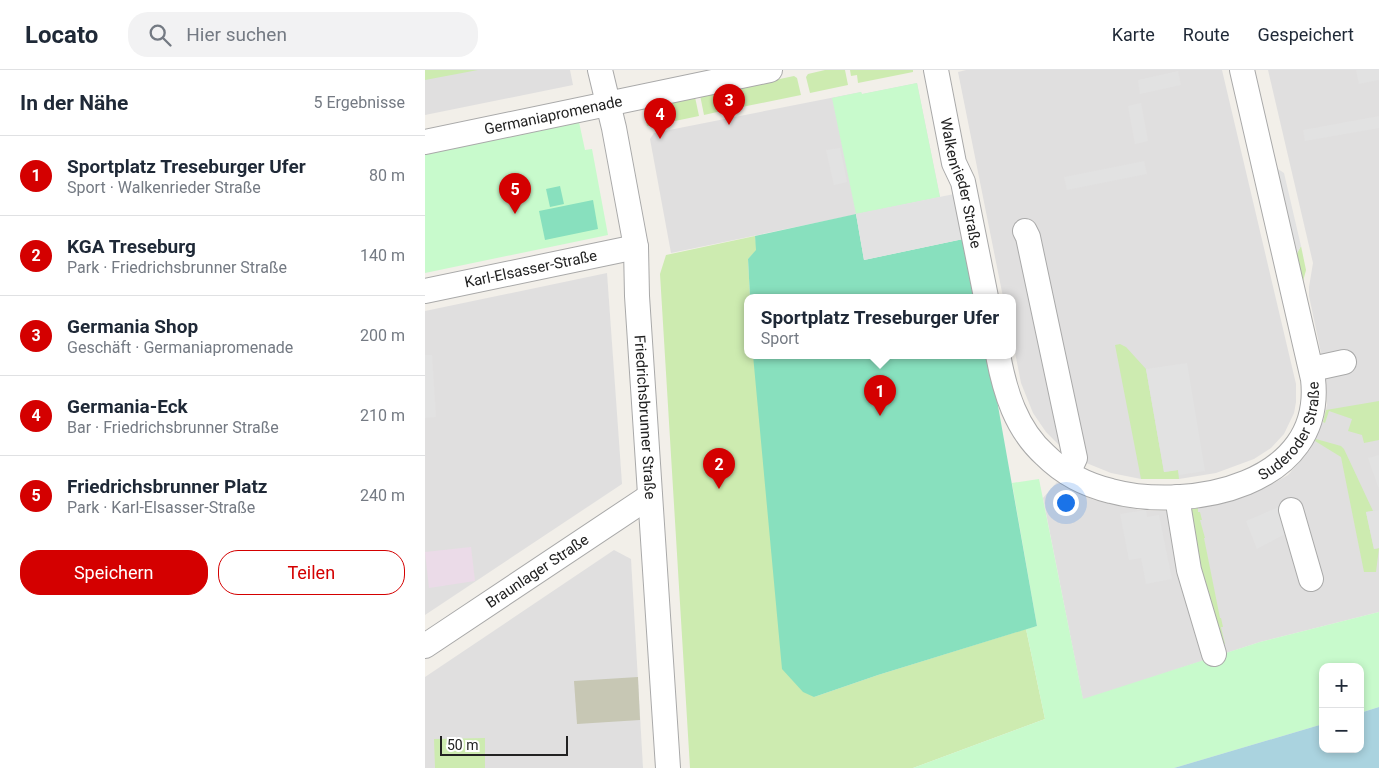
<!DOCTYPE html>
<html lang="de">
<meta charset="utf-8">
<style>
:root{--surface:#fff;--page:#f2f2f3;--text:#1f2937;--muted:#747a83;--line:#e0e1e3;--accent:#d40000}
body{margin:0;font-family:Roboto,sans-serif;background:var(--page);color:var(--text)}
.controls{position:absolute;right:15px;bottom:15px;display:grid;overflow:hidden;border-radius:10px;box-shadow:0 2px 8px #0003}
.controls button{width:45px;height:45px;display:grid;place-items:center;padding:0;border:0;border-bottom:1px solid var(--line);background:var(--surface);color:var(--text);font:25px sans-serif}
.scale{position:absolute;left:15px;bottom:12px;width:128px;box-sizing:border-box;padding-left:5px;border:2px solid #222;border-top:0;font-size:14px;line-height:18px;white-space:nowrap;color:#222;-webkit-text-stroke:4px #fff;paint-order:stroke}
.you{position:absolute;left:640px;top:432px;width:18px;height:18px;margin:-12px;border:4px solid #fff;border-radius:50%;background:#1a73e8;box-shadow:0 0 0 8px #1a73e833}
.badge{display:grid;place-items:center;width:32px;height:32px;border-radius:50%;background:var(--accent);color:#fff;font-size:16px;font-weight:700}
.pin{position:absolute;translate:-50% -41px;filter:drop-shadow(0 1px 2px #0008)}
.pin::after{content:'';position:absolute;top:26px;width:18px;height:15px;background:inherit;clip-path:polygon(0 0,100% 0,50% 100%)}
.popup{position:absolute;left:319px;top:224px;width:272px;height:65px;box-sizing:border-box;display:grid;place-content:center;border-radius:10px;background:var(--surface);filter:drop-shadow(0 1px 4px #0005);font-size:16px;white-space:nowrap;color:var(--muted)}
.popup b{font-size:19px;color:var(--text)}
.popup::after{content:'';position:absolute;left:50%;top:100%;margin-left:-10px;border:10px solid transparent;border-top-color:var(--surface)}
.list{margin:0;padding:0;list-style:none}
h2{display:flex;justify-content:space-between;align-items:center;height:65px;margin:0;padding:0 20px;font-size:21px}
h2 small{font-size:16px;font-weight:400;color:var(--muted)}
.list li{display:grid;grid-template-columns:32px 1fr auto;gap:15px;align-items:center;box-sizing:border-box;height:80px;padding:0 20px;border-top:1px solid var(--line)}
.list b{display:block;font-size:19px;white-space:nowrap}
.list p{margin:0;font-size:16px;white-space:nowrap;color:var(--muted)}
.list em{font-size:16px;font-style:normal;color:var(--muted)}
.actions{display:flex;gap:10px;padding:15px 20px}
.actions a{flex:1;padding:11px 0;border:1px solid var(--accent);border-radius:20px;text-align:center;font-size:18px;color:var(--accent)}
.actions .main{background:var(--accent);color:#fff}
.icon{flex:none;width:28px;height:28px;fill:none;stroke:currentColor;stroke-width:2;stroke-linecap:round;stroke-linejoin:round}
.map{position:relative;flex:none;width:954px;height:698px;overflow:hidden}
header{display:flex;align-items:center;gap:30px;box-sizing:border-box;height:70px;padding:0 25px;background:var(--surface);border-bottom:1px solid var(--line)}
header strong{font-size:24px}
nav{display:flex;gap:28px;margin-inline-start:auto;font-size:18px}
.search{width:350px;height:45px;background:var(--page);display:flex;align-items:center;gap:12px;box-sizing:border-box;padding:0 18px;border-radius:20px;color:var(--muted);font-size:19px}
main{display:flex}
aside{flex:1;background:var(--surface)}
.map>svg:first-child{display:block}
.residential{fill:#e0dfdf}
.industrial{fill:#ebdbe8}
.construction{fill:#c7c7b4}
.grass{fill:#cdebb0}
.park{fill:#c8facc}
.pitch{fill:#88e0be}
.parking{fill:#e2e2e2}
.water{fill:#aad3df}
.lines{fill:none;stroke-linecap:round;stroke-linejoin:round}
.minor-casing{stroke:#a9a9a9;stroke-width:26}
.minor{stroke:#fff;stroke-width:24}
.labels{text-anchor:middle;stroke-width:4.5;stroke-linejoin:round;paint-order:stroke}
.street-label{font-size:15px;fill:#222;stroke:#fff}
</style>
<header>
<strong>Locato</strong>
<div class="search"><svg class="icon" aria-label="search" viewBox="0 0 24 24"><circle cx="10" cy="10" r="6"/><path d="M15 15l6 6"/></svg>Hier suchen</div>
<nav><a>Karte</a><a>Route</a><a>Gespeichert</a></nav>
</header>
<main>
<aside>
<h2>In der Nähe<small>5 Ergebnisse</small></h2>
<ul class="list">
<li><span class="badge">1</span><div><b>Sportplatz Treseburger Ufer</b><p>Sport · Walkenrieder Straße</p></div><em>80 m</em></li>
<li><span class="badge">2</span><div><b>KGA Treseburg</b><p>Park · Friedrichsbrunner Straße</p></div><em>140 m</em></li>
<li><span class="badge">3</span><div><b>Germania Shop</b><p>Geschäft · Germaniapromenade</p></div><em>200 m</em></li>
<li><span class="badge">4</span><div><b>Germania-Eck</b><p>Bar · Friedrichsbrunner Straße</p></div><em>210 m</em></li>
<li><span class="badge">5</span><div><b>Friedrichsbrunner Platz</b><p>Park · Karl-Elsasser-Straße</p></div><em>240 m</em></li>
</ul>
<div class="actions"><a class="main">Speichern</a><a>Teilen</a></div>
</aside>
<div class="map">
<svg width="954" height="698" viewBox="0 0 954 698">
<rect width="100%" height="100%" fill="#f2efe9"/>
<g class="residential">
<polygon points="0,0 145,0 148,15 0,45"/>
<polygon points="541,0 797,0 871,314 871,332 869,343 859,364 846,378 829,389 791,403 754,409 716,409 686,403 654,390 637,378 621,362 608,343 596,313 588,272 588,227 578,227 533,2"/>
<polygon points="843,0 954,0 954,542 835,572 658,630 618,428 632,412 650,422 669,430 715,440 747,441 799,433 842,417 863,405 884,381 898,352 902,335 901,307 884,226 884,217 888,193"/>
<polygon points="492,13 515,127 246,183 225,69 229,63 436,22 437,24"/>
<polygon points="182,203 197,414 0,545 0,241"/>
<polygon points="189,480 206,489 218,698 0,698 0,607"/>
</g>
<polygon class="industrial" points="46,477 50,511 4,518 0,482"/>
<polygon class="construction" points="213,607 215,650 152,654 149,611"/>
<g class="grass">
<polygon points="0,0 53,0 0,10"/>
<polygon points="400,0 420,0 423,15 385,23 381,7 383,4"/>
<polygon points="425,0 488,0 488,2 433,13 432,5 426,6"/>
<polygon points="369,6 372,8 376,25 307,39 303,20"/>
<polygon points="297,21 301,40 279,45 275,25"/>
<polygon points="270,27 274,46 250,51 246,32"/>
<polygon points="240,33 244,52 222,56 219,37"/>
<polygon points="330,166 332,180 323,189 325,227 322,227 322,285 328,285 389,627 453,605 601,559 620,649 488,698 265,698 235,204 241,185"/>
<polygon points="876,176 881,200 876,219 867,192"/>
<polygon points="695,274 701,277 721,299 739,402 753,400 754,409 716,409 690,275"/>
<polygon points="954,331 954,370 939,373 937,365 923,361 927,349 904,341 900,353 898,352 901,340"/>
<polygon points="891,369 916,376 919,379 948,441 941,442 949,479 954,478 951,502 939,502 916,387 890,371"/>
<polygon points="773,438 773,442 775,442 777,450 775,450 780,468 779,468 795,548 796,548 798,557 796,557 800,574 791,576 759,440"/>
<polygon points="60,668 60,698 10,698 9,669"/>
</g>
<g class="park">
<polygon points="492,13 515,127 431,144 407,28 436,22 437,24"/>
<polygon points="154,52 160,80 167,79 183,165 0,203 0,83"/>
<polygon points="614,409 658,629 835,572 954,542 954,637 935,643 935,597 898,597 898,654 749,698 488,698 620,649 601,559 612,556 587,413"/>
</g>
<g class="pitch">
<polygon points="135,116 139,134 125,137 121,119"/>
<polygon points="168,130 173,159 120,170 114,141"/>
<polygon points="431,144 439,190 543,168 554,227 325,227 323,189 331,180 330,166"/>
<polygon points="328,285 564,285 612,556 453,605 389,627 378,622 357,599"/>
</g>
<g class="parking">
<polygon points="931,0 954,0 954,10 934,14"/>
<polygon points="753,1 756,15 715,24 713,10"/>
<polygon points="716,33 723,71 710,74 703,36"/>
<polygon points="954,46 954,58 880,71 878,60"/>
<polygon points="415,78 422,112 409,115 401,80"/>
<polygon points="719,91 722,104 642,120 639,107"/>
<polygon points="844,93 859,103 876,176 867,192"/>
<polygon points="534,123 543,168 439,190 431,144"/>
<polygon points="0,285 7,285 11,347 0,348"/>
<polygon points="762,293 780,401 754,405 753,400 739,402 721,299"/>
<polygon points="954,385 954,419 943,388"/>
<polygon points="856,436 866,461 832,479 821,451"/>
<polygon points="721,440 722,447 734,445 747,509 721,514 716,488 704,490 695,444"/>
<polygon points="954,440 954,478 949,479 941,442"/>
</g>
<polygon class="water" points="954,637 954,698 749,698 898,654 898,679 935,679 935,643"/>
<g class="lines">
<g class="minor-casing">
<g id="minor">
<path id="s1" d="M175 0 189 58 211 177 212 226 243 698"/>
<path id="s2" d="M511 0 529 93 538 112 561 227"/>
<path id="s3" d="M0 72 345 0"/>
<polyline points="600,161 603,167 650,388 643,403"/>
<path id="s4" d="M0 221 211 177"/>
<path id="s5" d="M573 285C580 322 591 359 620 385 638 403 661 415 686 421 765 442 900 415 888 309L817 0"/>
<polyline points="887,299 919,292"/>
<polyline points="752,427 764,500 789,584"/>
<polyline points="866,440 886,509"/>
<path id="s6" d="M0 576 225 426"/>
</g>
</g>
<use href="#minor" class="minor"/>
</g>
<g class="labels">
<g class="street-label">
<text dy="5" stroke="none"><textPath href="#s3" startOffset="131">Germaniapromenade</textPath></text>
<text dy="5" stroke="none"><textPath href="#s2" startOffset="116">Walkenrieder Straße</textPath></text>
<text dy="5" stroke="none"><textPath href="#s4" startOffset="108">Karl-Elsasser-Straße</textPath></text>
<text dy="5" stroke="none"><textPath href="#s1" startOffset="351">Friedrichsbrunner Straße</textPath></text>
<text dy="5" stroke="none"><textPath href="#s5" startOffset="399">Suderoder Straße</textPath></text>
<text dy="5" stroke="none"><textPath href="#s6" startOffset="135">Braunlager Straße</textPath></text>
</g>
</g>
</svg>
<div class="controls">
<button>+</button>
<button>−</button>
</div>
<div class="scale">50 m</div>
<div class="you"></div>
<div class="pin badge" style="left:455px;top:346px">1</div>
<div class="popup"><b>Sportplatz Treseburger Ufer</b>Sport</div>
<div class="pin badge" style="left:294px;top:419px">2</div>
<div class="pin badge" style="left:304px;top:55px">3</div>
<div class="pin badge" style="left:235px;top:69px">4</div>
<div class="pin badge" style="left:90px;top:144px">5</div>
</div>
</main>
